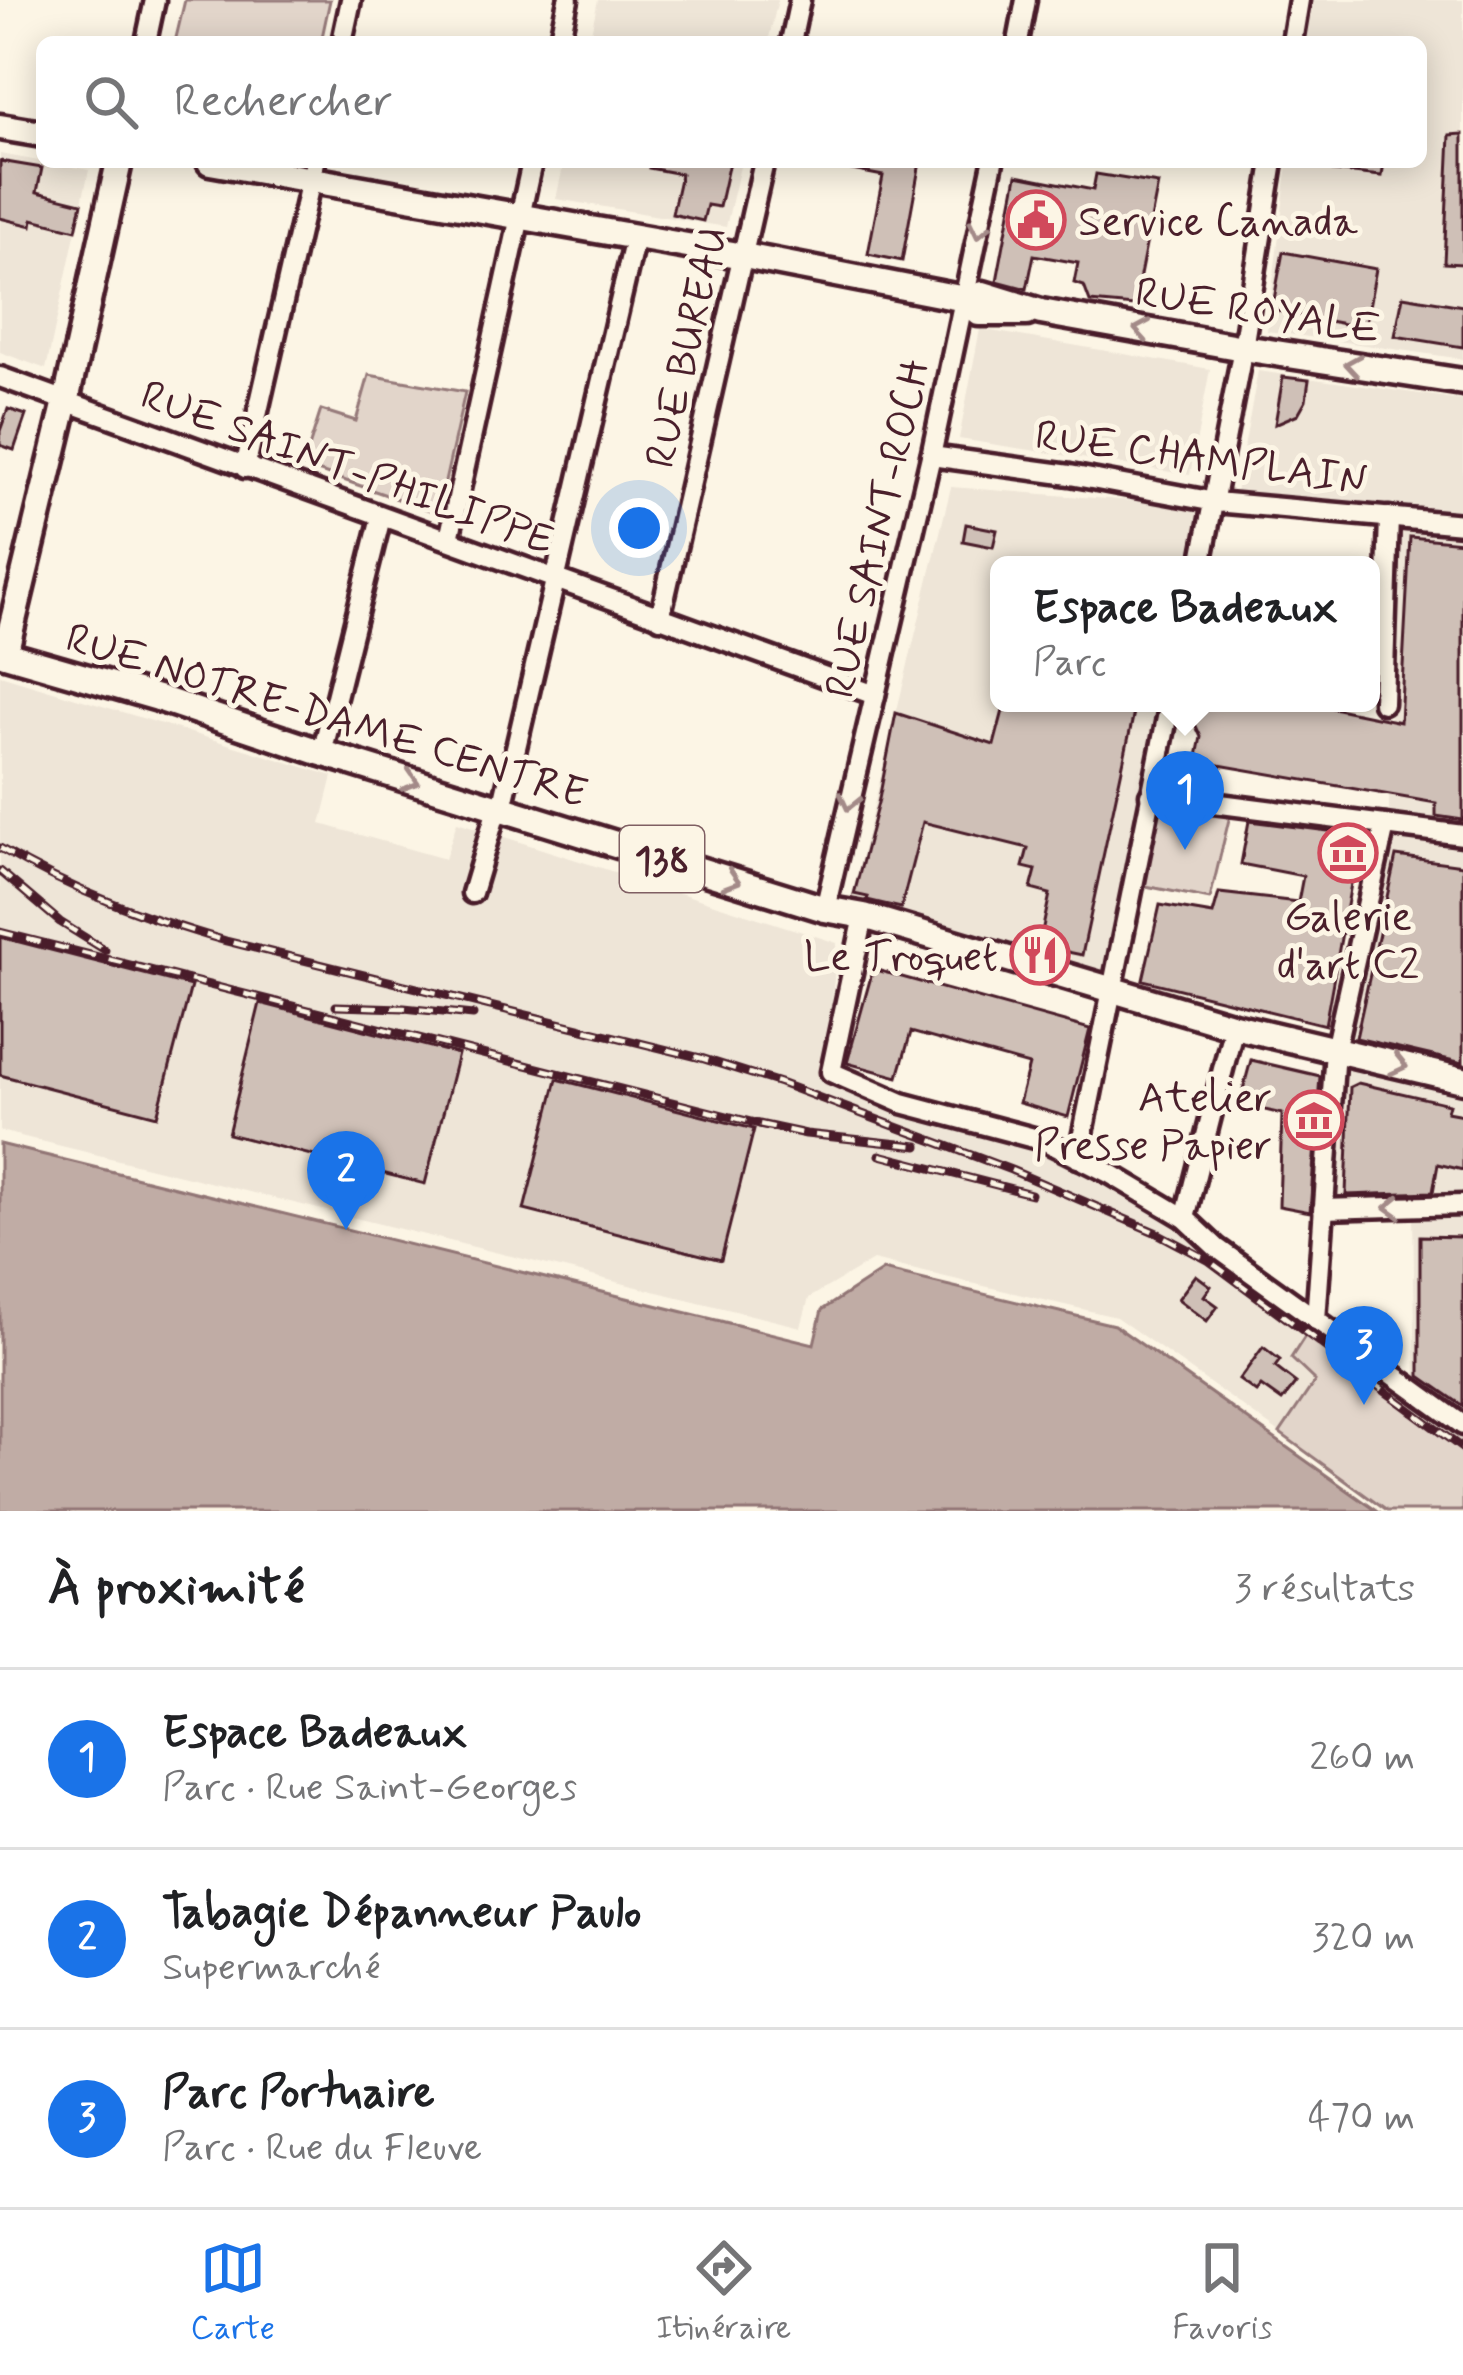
<!DOCTYPE html>
<html lang="fr">
<meta charset="utf-8">
<style>
:root{--surface:#fff;--page:#f2f2f2;--text:#202124;--muted:#757577;--line:#e0e0e0;--accent:#1a73e8}
body{margin:0;font-family:Mynerve,sans-serif;background:var(--page);color:var(--text)}
.you{position:absolute;left:639px;top:528px;width:42px;height:42px;margin:-30px;border:9px solid #fff;border-radius:50%;background:#1a73e8;box-shadow:0 0 0 18px #1a73e833}
.badge{display:grid;place-items:center;width:78px;height:78px;border-radius:50%;background:var(--accent);color:#fff;font-size:39px;font-weight:700}
.pin{position:absolute;translate:-50% -99px;filter:drop-shadow(0 3px 6px #0008)}
.pin::after{content:'';position:absolute;top:63px;width:42px;height:36px;background:inherit;clip-path:polygon(0 0,100% 0,50% 100%)}
.popup{position:absolute;left:990px;top:556px;width:390px;height:156px;box-sizing:border-box;display:grid;place-content:center;border-radius:18px;background:var(--surface);filter:drop-shadow(0 3px 9px #0005);font-size:39px;white-space:nowrap;color:var(--muted)}
.popup b{font-size:45px;color:var(--text)}
.popup::after{content:'';position:absolute;left:50%;top:100%;margin-left:-24px;border:24px solid transparent;border-top-color:var(--surface)}
.list{margin:0;padding:0;list-style:none}
h2{display:flex;justify-content:space-between;align-items:center;height:156px;margin:0;padding:0 48px;font-size:51px}
h2 small{font-size:39px;font-weight:400;color:var(--muted)}
.list li{display:grid;grid-template-columns:78px 1fr auto;gap:36px;align-items:center;box-sizing:border-box;height:180px;padding:0 48px;border-top:3px solid var(--line)}
.list b{display:block;font-size:45px;white-space:nowrap}
.list p{margin:0;font-size:39px;white-space:nowrap;color:var(--muted)}
.list em{font-size:39px;font-style:normal;color:var(--muted)}
.icon{flex:none;width:66px;height:66px;fill:none;stroke:currentColor;stroke-width:2;stroke-linecap:round;stroke-linejoin:round}
.map{position:relative;flex:none;width:1463px;height:1511px;overflow:hidden}
.search{position:absolute;background:var(--surface);box-shadow:0 6px 30px #0003;left:36px;right:36px;top:36px;height:132px;display:flex;align-items:center;gap:30px;box-sizing:border-box;padding:0 42px;border-radius:18px;color:var(--muted);font-size:45px}
.sheet{height:696px;background:var(--surface)}
nav{display:flex;justify-content:space-around;align-items:center;box-sizing:border-box;height:168px;border-top:3px solid var(--line);background:var(--surface);font-size:33px;color:var(--muted)}
nav a{display:grid;justify-items:center;gap:6px}
nav .on{color:var(--accent)}
.map>svg:first-child{display:block}
.built{fill:#eee5d7}
.green{fill:#e2d5ca;stroke:#967a7a;stroke-width:3}
.water{fill:#c0aca5;stroke:#917474;stroke-width:3}
.building{fill:#cfc0b7;stroke:#4a1f2b;stroke-width:3}
.lines{fill:none;stroke-linecap:round;stroke-linejoin:round}
.minor-casing{stroke:#4a1f2b;stroke-width:27}
.major-casing{stroke:#4a1f2b;stroke-width:33}
.minor{stroke:#fcf5e5;stroke-width:18}
.major{stroke:#fcf5e5;stroke-width:24}
.rail-casing{stroke:#4a1f2b;stroke-width:9}
.rail{stroke:#fcf5e5;stroke-width:4.5;stroke-dasharray:14;stroke-linecap:butt}
.oneway{stroke:#a38a88}
.labels{text-anchor:middle;stroke-width:10;stroke-linejoin:round;paint-order:stroke}
.shield{fill:#fcf5e5;stroke:#7f5f63;stroke-width:3}
.shield-label{font-size:39px;font-weight:bold;fill:#4a1f2b}
.poi-label{font-size:42px;fill:#4a1f2b;stroke:#fcf5e5;text-anchor:end}
.street-label{font-size:42px;fill:#4a1f2b;stroke:#fcf5e5}
</style>
<div class="map">
<svg width="1463" height="1511" viewBox="0 0 1463 1511">
<rect width="100%" height="100%" fill="#fcf5e5"/>
<filter id="ink" filterUnits="userSpaceOnUse"><feTurbulence type="fractalNoise" baseFrequency=".00833" numOctaves="2"/><feDisplacementMap in="SourceGraphic" scale="24" xChannelSelector="R" yChannelSelector="G"/><feConvolveMatrix kernelMatrix="1 2 1 2 8 2 1 2 1" color-interpolation-filters="sRGB"/></filter>
<g filter="url(#ink)">
<g class="built">
<polygon points="598,0 778,0 768,42 589,42"/>
<polygon points="1308,0 1463,0 1463,359 1267,331 1288,162 1421,162 1421,42 1302,42"/>
<polygon points="0,154 89,170 46,369 0,352"/>
<polygon points="564,162 741,162 726,227 556,199"/>
<polygon points="980,329 1210,369 1190,475 959,439"/>
<polygon points="1258,371 1463,400 1463,515 1236,492"/>
<polygon points="951,487 1200,506 1189,565 999,565 999,703 1163,703 1107,998 852,896"/>
<polygon points="1391,521 1463,527 1463,1422 1416,1390 1413,1213 1321,1218 1335,1051 1389,819"/>
<polygon points="0,675 333,776 321,824 445,859 457,822 837,943 825,1083 1039,1146 1179,1224 1313,1324 1316,1380 1280,1433 1116,1317 873,1260 809,1298 801,1327 0,1131"/>
</g>
<g class="green">
<polygon points="185,0 330,0 321,42 175,42"/>
<polygon points="369,375 465,392 438,513 303,466 321,410 356,421"/>
<polygon points="1160,807 1230,815 1210,899 1141,885"/>
<polygon points="1313,1324 1463,1430 1463,1511 1387,1511 1280,1433 1315,1381 1291,1358"/>
</g>
<polygon class="water" points="0,1144 814,1344 822,1310 883,1270 1114,1325 1377,1511 0,1511"/>
<g class="building">
<polygon points="1463,134 1463,264 1444,263 1450,135"/>
<polygon points="0,161 42,168 37,192 82,203 76,230 33,219 32,226 0,218"/>
<polygon points="650,162 729,162 719,207 707,205 703,221 672,214 681,174 649,168"/>
<polygon points="842,162 920,162 902,261 868,254 883,176 842,168"/>
<polygon points="1333,162 1384,162 1382,176 1333,171"/>
<polygon points="1096,174 1158,184 1134,306 1090,302 1084,286 1074,283 1078,263 1034,255 1027,289 997,281 1017,175 1093,190"/>
<polygon points="1283,252 1376,269 1365,328 1272,310"/>
<polygon points="1403,296 1463,306 1463,347 1395,336"/>
<polygon points="1283,377 1309,380 1306,400 1298,414 1275,424"/>
<polygon points="8,409 26,415 14,450 0,445 0,431"/>
<polygon points="966,524 997,530 993,547 963,541"/>
<polygon points="1410,537 1463,542 1463,820 1436,816 1436,803 1196,761 1201,737 1194,722 1201,708 1214,703 1309,703 1400,722"/>
<polygon points="1005,703 1136,703 1082,955 1039,946 1050,894 1031,889 1036,870 1023,867 1028,848 923,822 901,908 867,900 868,897 854,894 879,799 896,713 994,745"/>
<polygon points="1249,821 1360,835 1325,1025 1143,980 1160,905 1213,914 1219,893 1298,902 1303,876 1241,864"/>
<polygon points="1396,856 1463,865 1463,1063 1356,1038"/>
<polygon points="0,937 191,986 157,1116 0,1075"/>
<polygon points="873,969 1090,1029 1068,1117 1019,1103 1029,1065 911,1032 898,1077 847,1063"/>
<polygon points="260,1003 458,1054 425,1184 228,1134"/>
<polygon points="1251,1060 1320,1076 1310,1212 1279,1206 1282,1114 1239,1104"/>
<polygon points="557,1079 754,1129 721,1260 524,1210"/>
<polygon points="1358,1083 1449,1104 1447,1112 1463,1115 1463,1170 1438,1164 1433,1192 1346,1195 1350,1087"/>
<polygon points="1420,1236 1463,1237 1463,1406 1420,1376"/>
<polygon points="1196,1275 1211,1286 1204,1296 1218,1306 1207,1321 1178,1299"/>
<polygon points="1263,1347 1280,1360 1275,1367 1296,1383 1282,1401 1261,1386 1256,1392 1239,1380"/>
</g>
<g class="lines">
<g class="minor-casing">
<g id="minor">
<polyline points="146,42 155,0"/>
<polyline points="342,42 351,0"/>
<polyline points="559,42 568,0"/>
<polyline points="791,42 800,0"/>
<polyline points="1018,42 1026,0"/>
<polyline points="1292,42 1299,0"/>
<polyline points="0,377 875,695"/>
<polyline points="931,456 1070,475 1215,502 1463,524"/>
<polyline points="245,468 315,162"/>
<polyline points="449,539 532,162"/>
<polyline points="1201,565 1243,348 1273,162"/>
<polyline points="660,618 764,162"/>
<polyline points="1383,703 1389,517"/>
<polyline points="322,753 381,517"/>
<polyline points="1150,795 1463,835"/>
<polyline points="472,893 494,819 504,799 635,238"/>
<polyline points="825,909 931,456 993,162"/>
<polyline points="864,916 831,1072 902,1103 1045,1141 1111,1174 1185,1218 1217,1248 1463,1425"/>
<polyline points="1078,1158 1170,703"/>
<polyline points="1323,1209 1463,1205"/>
<polyline points="1185,1218 1234,1026"/>
<polyline points="1316,1320 1335,1050 1385,825"/>
</g>
</g>
<g class="major-casing">
<g id="major">
<polyline points="0,127 42,134"/>
<polyline points="119,162 66,401 5,654 158,698 322,753 825,909 864,916 1234,1026 1463,1080"/>
<polyline points="210,162 744,256 965,299 983,294 1041,312 1243,348 1463,382"/>
<polyline points="965,299 979,313 1027,313"/>
</g>
</g>
<use href="#minor" class="minor"/>
<use href="#major" class="major"/>
<g class="rail-casing">
<g id="rail">
<path d="M0 848C71 891 147 918 226 941L701 1058 780 1083 1011 1170 1157 1233 1208 1260 1463 1449"/>
<polyline points="0,871 60,922 105,950"/>
<polyline points="0,932 759,1124 806,1134 918,1146"/>
<polyline points="336,1006 404,1008 473,1015"/>
<polyline points="880,1155 1031,1194"/>
</g>
</g>
<use href="#rail" class="rail"/>
</g>
<defs><path id="oneway-chevron" d="M-2-3.5L2.5 0L-2 3.5" fill="none" stroke-width="1.6" stroke-linecap="round" stroke-linejoin="round" transform="scale(3)"/></defs>
<g class="oneway">
<use href="#oneway-chevron" transform="translate(979 230) rotate(102)"/>
<use href="#oneway-chevron" transform="translate(1142 330) rotate(-170)"/>
<use href="#oneway-chevron" transform="translate(1353 365) rotate(-171)"/>
<use href="#oneway-chevron" transform="translate(411 781) rotate(17)"/>
<use href="#oneway-chevron" transform="translate(849 802) rotate(103)"/>
<use href="#oneway-chevron" transform="translate(732 880) rotate(17)"/>
<use href="#oneway-chevron" transform="translate(1399 1065) rotate(13)"/>
<use href="#oneway-chevron" transform="translate(1393 1207) rotate(178)"/>
</g>
</g>
<defs>
<g id="civic-ring" transform="scale(3)"><circle r="9.5" fill="#fcf5e5" stroke="#d1495b" stroke-width="1.5"/><path d="M-.6-6.5H3V-4.5H.6V-3L4-1V1h2V6H-6V1h2V-1L-.6-3ZM-1.2 2.5V6h2.4V2.5Z" fill="#d1495b"/></g>
<g id="museum-ring" transform="scale(3)"><circle r="9.5" fill="#fcf5e5" stroke="#d1495b" stroke-width="1.5"/><path d="M0-6L6-3V-2H-6V-3ZM-5-1h2V3h-2ZM-1-1h2V3h-2ZM3-1h2V3H3ZM-6 4H6V6H-6Z" fill="#d1495b"/></g>
<g id="restaurant-ring" transform="scale(3)"><circle r="9.5" fill="#fcf5e5" stroke="#d1495b" stroke-width="1.5"/><path d="M-5-6h1v4h1v-4h1v4h1v-4h1v5L-1.5 .5V6h-2V.5L-5-1ZM5-6V6H3V1.5H1.5Q1.5-4 5-6Z" fill="#d1495b"/></g>
</defs>
<g fill-rule="evenodd">
<use href="#civic-ring" x="1036" y="220"/>
<use href="#museum-ring" x="1348" y="853"/>
<use href="#restaurant-ring" x="1040" y="955"/>
<use href="#museum-ring" x="1314" y="1120"/>
</g>
<g class="labels">
<rect class="shield" x="620" y="826" width="84" height="66" rx="9"/>
<g class="shield-label">
<text x="662" y="873">138</text>
</g>
<g class="poi-label">
<text x="1078" y="235" text-anchor="start">Service Canada</text>
<text x="1348" y="930" text-anchor="middle">Galerie<tspan x="1348" dy="48">d'art C2</tspan></text>
<text x="998" y="970">Le Troquet</text>
<text x="1272" y="1111">Atelier<tspan x="1272" dy="48">Presse Papier</tspan></text>
</g>
<g class="street-label">
<text transform="translate(1258 309) rotate(9)" y="15">RUE ROYALE</text>
<text transform="translate(685 347) rotate(-77)" y="15">RUE BUREAU</text>
<text transform="translate(1201 456) rotate(8)" y="15">RUE CHAMPLAIN</text>
<text transform="translate(348 466) rotate(20)" y="15">RUE SAINT-PHILIPPE</text>
<text transform="translate(876 528) rotate(-77)" y="15">RUE SAINT-ROCH</text>
<text transform="translate(327 714) rotate(17)" y="15">RUE NOTRE-DAME CENTRE</text>
</g>
</g>
</svg>
<div class="you"></div>
<div class="pin badge" style="left:1185px;top:850px">1</div>
<div class="popup"><b>Espace Badeaux</b>Parc</div>
<div class="pin badge" style="left:346px;top:1230px">2</div>
<div class="pin badge" style="left:1364px;top:1405px">3</div>
<div class="search"><svg class="icon" aria-label="search" viewBox="0 0 24 24"><circle cx="10" cy="10" r="6"/><path d="M15 15l6 6"/></svg>Rechercher</div>
</div>
<section class="sheet">
<h2>À proximité<small>3 résultats</small></h2>
<ul class="list">
<li><span class="badge">1</span><div><b>Espace Badeaux</b><p>Parc · Rue Saint-Georges</p></div><em>260 m</em></li>
<li><span class="badge">2</span><div><b>Tabagie Dépanneur Paulo</b><p>Supermarché</p></div><em>320 m</em></li>
<li><span class="badge">3</span><div><b>Parc Portuaire</b><p>Parc · Rue du Fleuve</p></div><em>470 m</em></li>
</ul>
</section>
<nav>
<a class="on"><svg class="icon" aria-label="map" viewBox="0 0 24 24"><path d="M3 6l6-2 6 2 6-2v14l-6 2-6-2-6 2zM9 4v14M15 6v14"/></svg>Carte</a>
<a><svg class="icon" aria-label="directions" viewBox="0 0 24 24"><path d="M12 3l9 9-9 9-9-9zM9 14v-3h6M13 9l2 2-2 2"/></svg>Itinéraire</a>
<a><svg class="icon" aria-label="saved" viewBox="0 0 24 24"><path d="M7 4h10v16l-5-4-5 4z"/></svg>Favoris</a>
</nav>
